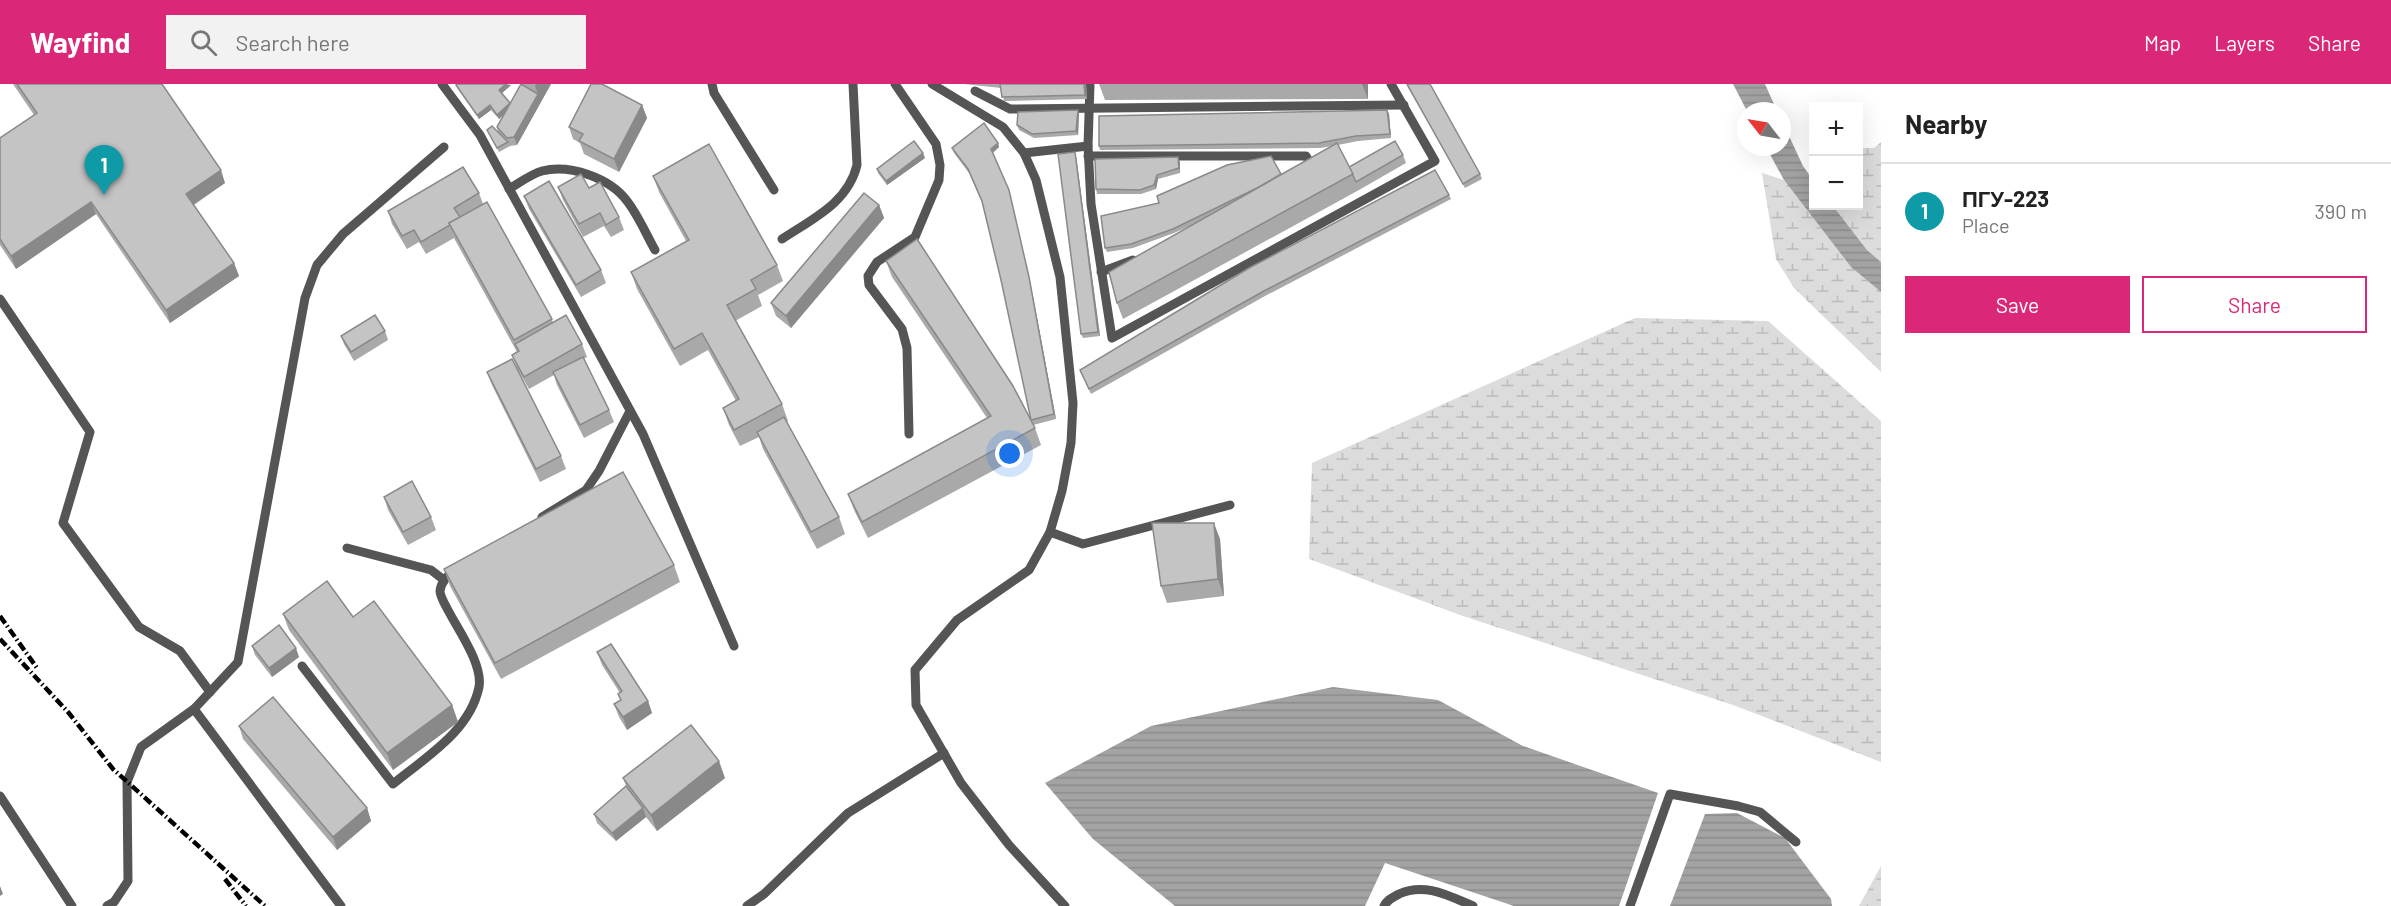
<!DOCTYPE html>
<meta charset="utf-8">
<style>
:root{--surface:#fff;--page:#f2f2f2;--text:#222;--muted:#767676;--line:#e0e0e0;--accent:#db2777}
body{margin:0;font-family:Barlow,sans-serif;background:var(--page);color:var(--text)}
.controls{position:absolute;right:18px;top:18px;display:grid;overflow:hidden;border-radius:0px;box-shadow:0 6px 24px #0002}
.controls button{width:54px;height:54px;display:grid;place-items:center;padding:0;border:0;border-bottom:2px solid var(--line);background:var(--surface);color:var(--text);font:30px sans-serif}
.compass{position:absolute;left:1737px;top:18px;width:54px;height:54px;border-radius:50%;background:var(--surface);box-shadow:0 6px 24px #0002;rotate:301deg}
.you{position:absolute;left:1010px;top:370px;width:21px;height:21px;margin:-15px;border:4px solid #fff;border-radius:50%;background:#1a73e8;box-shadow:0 0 0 9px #1a73e833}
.badge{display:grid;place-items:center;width:39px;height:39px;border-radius:50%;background:var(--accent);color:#fff;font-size:20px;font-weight:700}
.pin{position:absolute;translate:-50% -50px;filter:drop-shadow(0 2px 3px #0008)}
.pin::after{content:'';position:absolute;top:32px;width:21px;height:18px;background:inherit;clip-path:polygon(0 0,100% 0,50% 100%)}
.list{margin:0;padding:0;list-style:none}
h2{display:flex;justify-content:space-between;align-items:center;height:78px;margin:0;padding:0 24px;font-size:26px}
h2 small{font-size:20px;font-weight:400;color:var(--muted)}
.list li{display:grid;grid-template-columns:39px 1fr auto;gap:18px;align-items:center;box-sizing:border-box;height:96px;padding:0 24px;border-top:2px solid var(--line)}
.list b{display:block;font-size:22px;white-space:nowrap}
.list p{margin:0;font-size:20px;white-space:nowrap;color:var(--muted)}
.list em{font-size:20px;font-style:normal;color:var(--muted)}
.actions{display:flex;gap:12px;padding:18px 24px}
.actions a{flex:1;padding:14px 0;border:2px solid var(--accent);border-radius:0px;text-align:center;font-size:21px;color:var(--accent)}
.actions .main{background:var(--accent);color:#fff}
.icon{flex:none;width:33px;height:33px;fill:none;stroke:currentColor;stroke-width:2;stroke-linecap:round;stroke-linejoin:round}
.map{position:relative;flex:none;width:1881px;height:822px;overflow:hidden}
header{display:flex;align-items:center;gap:36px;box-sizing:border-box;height:84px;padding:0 30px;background:var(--accent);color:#fff}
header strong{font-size:28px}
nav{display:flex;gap:33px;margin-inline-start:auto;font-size:21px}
.search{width:420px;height:54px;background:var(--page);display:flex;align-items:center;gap:15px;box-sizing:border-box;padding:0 21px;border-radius:0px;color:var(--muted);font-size:22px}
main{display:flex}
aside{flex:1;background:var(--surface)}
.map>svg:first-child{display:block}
.wetland{fill:url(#wetland-marsh)}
.water{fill:url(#water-rules)}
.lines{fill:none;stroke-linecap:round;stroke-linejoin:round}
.lane{stroke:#555;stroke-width:9}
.rail{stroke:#000;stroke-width:4.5;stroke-dasharray:9 3 1.5 3;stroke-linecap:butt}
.wall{fill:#a9a9a9}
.shaded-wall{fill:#898989}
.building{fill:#c4c4c4;stroke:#898989;stroke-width:1.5}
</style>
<header>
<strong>Wayfind</strong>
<div class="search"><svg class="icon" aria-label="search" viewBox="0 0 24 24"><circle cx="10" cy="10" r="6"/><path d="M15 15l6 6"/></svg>Search here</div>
<nav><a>Map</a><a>Layers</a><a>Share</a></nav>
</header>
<main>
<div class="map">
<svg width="1881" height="822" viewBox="0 0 1881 822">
<defs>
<pattern id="wetland-marsh" width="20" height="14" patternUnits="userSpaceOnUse" patternTransform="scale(1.5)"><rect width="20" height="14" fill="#dcdcdc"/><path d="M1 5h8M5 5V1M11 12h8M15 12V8" fill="none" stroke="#bbb"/></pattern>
<pattern id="water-rules" width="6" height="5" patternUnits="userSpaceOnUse" patternTransform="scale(1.5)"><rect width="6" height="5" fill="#a3a3a3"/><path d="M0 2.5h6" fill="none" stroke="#8b8b8b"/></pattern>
</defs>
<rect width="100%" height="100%" fill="#fff"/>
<g class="wetland">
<polygon points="1881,58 1881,178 1867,166 1833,122 1858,122 1859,64 1874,64"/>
<polygon points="1762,89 1784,96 1851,183 1881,208 1881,288 1794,204 1776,175"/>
<polygon points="1635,234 1768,237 1881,337 1881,678 1733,621 1463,532 1309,475 1312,379"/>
<polygon points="1881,782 1881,822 1859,822"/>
</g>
<g class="water">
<polygon points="1733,0 1765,0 1777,27 1747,27"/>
<polygon points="1782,37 1803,82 1813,96 1814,122 1833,122 1867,166 1881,178 1881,208 1851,183 1784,96 1766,63 1782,63"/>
<polygon points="1333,603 1438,616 1523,662 1658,709 1619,822 1514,822 1385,779 1365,822 1175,822 1093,755 1045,699 1151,642"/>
<polygon points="1737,729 1785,754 1831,815 1832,822 1670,822 1705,730"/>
</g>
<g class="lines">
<g class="lane">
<polyline points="442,0 480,51 643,350 734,562"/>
<polyline points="712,0 714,9 774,106"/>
<polyline points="895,0 936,60 940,81 939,96 915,153 877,178 868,192 869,201 902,245 907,264 909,350"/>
<polyline points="932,0 1003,43 1024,69 1036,96 1060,193 1073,319 1071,359 1062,407 1050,448 1029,486 957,536 915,586 916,621 961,699 1009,761 1065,822"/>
<polyline points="1090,0 1088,62 1091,120 1112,254 1435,77 1391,0"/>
<polyline points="975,7 1010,25 1404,21"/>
<polyline points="1024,69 1088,62"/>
<polyline points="1088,72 1306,72 1313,84"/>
<path d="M509 105C519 99 531 90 542 87 570 80 610 94 627 117 638 131 646 150 655 166"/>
<path d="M782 155C812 135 848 119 857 81L853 0"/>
<polyline points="1101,188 1133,176"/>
<polyline points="0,215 90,348 63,439 139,543 180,567 210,608"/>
<polyline points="542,433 586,406 599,387 630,327"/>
<polyline points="1050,448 1083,460 1230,421"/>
<polyline points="347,464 431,486 444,496"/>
<path d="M302 582 393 700C426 673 470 647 479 603 483 581 459 547 449 528 446 522 440 513 440 507 441 497 449 490 456 485"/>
<polyline points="194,625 341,822"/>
<polyline points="0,712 72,822"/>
<polyline points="107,822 114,818 128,797 127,698 141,663 194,625 238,578 305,214 317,181 343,150 444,63"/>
<polyline points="747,822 764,810 848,729 944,669"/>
<path d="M1384 822C1388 815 1392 814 1399 810 1425 798 1449 812 1473 822"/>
<polyline points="1630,822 1670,710 1738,722 1760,728 1796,758"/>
</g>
<g class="rail">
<polyline points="0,532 37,584"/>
<polyline points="0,555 68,628 113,685 265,822"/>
<polyline points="225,795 246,822"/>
</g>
</g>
<g class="wall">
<polygon points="13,0 162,0 225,99 194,121 234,179 239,192 170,239 96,130 16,185 0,161 0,54 34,31"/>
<polygon points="521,0 551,0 517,61 510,62 499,68 487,46 498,48 497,43 503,31 499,35 491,26 479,35 458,5 456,1 511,1 502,9 510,19"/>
<polygon points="964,0 1086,0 1087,15 1004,17 1001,4"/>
<polygon points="1099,0 1368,0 1368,15 1105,16"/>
<polygon points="1406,0 1480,90 1482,95 1465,104"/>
<polygon points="642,21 647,34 619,88 584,70 580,59 573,55 569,43"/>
<polygon points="1387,26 1389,30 1391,54 1358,57 1338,61 1349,83 1403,71 1406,79 1359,106 1123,235 1117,219 1190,142 1174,149 1133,164 1107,168 1105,164 1159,119 1281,90 1332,62 1320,64 1100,66 1099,62"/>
<polygon points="1079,30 1078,51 1034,54 1019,46 1017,41"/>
<polygon points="998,59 999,63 993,69 1010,111 1030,197 1056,335 1033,341 1001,196 982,119 969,89 954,69 952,64"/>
<polygon points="1076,72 1100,252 1083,254 1081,250"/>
<polygon points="925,74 887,101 878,89 877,85"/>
<polygon points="1180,78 1180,89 1158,95 1156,105 1141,110 1097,110 1096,105"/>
<polygon points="653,92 777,181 783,197 758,211 762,222 735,237 782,320 788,337 787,338 839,433 845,450 817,465 763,365 759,353 740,362 729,341 723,324 736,317 708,266 680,282 637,205 631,188 686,157 659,108"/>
<polygon points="558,103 589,104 619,133 624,146 611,153 604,142 583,153 563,116"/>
<polygon points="479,109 483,120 552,235 553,239 582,260 587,273 584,275 609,326 614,338 584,354 557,301 554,291 529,305 517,284 512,271 517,268 454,154 426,170 419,158 407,165 392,140 388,127"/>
<polygon points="1449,111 1451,115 1265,212 1091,310 1080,286"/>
<polygon points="524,112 601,186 606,199 581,213 529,125"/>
<polygon points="879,121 884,134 791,244 776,232 771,219"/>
<polygon points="886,177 1035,344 1041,361 868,454 854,426 848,410 987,334 892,193"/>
<polygon points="385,247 388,256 354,277 344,260 341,252"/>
<polygon points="487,288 561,372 566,385 540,398 492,301"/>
<polygon points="384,413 431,433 436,446 408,461 388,426"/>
<polygon points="1220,455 1224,512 1167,519 1161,502"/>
<polygon points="674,481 680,498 501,595 450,502 444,485"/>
<polygon points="283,530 353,533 452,621 458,638 393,686 289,546"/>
<polygon points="252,562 299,573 272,593 255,571"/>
<polygon points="597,568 648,617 652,629 627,646 619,633 614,620 620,616 618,610 620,609 602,581"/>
<polygon points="239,642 367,724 371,737 337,766 243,655"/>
<polygon points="623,694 725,694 657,747 646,733 616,757 597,739 594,730 626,702"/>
</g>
<g class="shaded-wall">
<polygon points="506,0 511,1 501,10 499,6"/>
<polygon points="536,0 551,0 517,61 514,53 538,10 535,2"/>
<polygon points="1084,0 1086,0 1087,15 1085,11"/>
<polygon points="1362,0 1368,0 1368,15"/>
<polygon points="510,19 512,23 499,35 497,31"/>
<polygon points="490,21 491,26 479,35 477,31"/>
<polygon points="642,21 647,34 619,88 614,75"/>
<polygon points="1078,26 1079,30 1078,51 1076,47"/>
<polygon points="1387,26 1389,30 1391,54 1390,50"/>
<polygon points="998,59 999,63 992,69 991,65"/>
<polygon points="1075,68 1076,72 1100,252 1098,248"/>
<polygon points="923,69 925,74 887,101 886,97"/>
<polygon points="1178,73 1180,78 1180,89 1179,84"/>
<polygon points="221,86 225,99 191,122 186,110"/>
<polygon points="1157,91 1158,95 1156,105 1154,101"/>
<polygon points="1009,106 1030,197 1056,335 1054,330"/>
<polygon points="91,118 96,130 16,185 11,172"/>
<polygon points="879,121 884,134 791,244 786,232"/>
<polygon points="234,179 239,192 170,239 166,226"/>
<polygon points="1214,439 1220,455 1224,512 1218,495"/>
<polygon points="296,564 299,573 272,593 269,584"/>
<polygon points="648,617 652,629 627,646 623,633"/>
<polygon points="452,621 458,638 393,686 387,669"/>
<polygon points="719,677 725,694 657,747 651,731"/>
<polygon points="367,724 371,737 337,766 333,753"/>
<polygon points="643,724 646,733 616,757 612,749"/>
<polygon points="0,802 3,810 0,812"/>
</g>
<g class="building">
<polygon points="17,0 162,0 221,86 186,110 234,179 166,226 91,118 11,172 0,155 0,54 37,29"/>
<polygon points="457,0 506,0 499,6 510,19 497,31 490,21 477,31 456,1"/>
<polygon points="521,0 538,10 514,53 507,54 497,43"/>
<polygon points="591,0 602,0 642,21 614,75 579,57 583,50 569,43"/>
<polygon points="1000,0 1084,0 1085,11 1002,13"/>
<polygon points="1407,0 1430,0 1480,90 1463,100"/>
<polygon points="1078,26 1076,47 1032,50 1017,41 1018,28"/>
<polygon points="1387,26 1390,50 1356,52 1319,59 1099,62 1099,32"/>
<polygon points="984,39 998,59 991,65 1009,106 1029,193 1054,330 1031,336 1001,196 982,117 968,85 952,64"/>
<polygon points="492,42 508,58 497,64 487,46"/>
<polygon points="914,57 923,69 886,97 877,85"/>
<polygon points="1395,57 1403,71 1356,98 1349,83"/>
<polygon points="1337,59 1353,90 1117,219 1109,188"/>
<polygon points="709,60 777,181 751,196 756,205 727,221 782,320 734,346 723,324 739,315 702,249 674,265 631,188 689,156 653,92"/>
<polygon points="1075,68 1098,248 1081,250 1058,70"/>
<polygon points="1271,72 1281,90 1257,104 1173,145 1131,160 1105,164 1101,132 1159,119 1157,112 1227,81"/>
<polygon points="1178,73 1179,84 1157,91 1154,101 1140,106 1096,105 1095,75"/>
<polygon points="463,83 479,109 454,124 460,133 449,139 450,141 421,158 414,146 402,152 388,127"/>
<polygon points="1435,86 1449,111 1264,207 1089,305 1080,286 1249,184"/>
<polygon points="581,90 589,104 600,98 619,133 606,141 600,129 579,140 558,103"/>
<polygon points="549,97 601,186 576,201 524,112"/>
<polygon points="864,109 879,121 786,232 771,219"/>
<polygon points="487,118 552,235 514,256 449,139"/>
<polygon points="917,155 1013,302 1035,344 862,438 848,410 991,332 886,177"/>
<polygon points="375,231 385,247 351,268 341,252"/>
<polygon points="566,231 582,260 524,293 512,271 519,267 515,260"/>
<polygon points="583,273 609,326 580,341 553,288"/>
<polygon points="512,275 561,372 536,385 487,288"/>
<polygon points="784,333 839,433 811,448 757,348"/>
<polygon points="623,388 674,481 495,579 444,485"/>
<polygon points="412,397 431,433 403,448 384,413"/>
<polygon points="1152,439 1214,439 1218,495 1161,502"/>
<polygon points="327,497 353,533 374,517 452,621 387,669 283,530"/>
<polygon points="279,541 296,564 269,584 252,562"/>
<polygon points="611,560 648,617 623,633 614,620 621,616 618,610 622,607 597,568"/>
<polygon points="273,613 367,724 333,753 239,642"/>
<polygon points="691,641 719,677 651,731 623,694"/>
<polygon points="626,702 643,724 612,749 594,730"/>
</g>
</svg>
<div class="controls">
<button>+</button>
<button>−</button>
</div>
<svg class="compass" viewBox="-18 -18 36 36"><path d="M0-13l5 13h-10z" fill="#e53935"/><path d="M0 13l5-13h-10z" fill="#767676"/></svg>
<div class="you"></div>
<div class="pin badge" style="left:104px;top:111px;background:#0f9aa8">1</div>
</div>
<aside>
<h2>Nearby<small></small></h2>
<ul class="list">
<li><span class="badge" style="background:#0f9aa8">1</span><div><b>ПГУ-223</b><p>Place</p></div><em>390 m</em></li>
</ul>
<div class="actions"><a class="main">Save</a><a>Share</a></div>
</aside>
</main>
